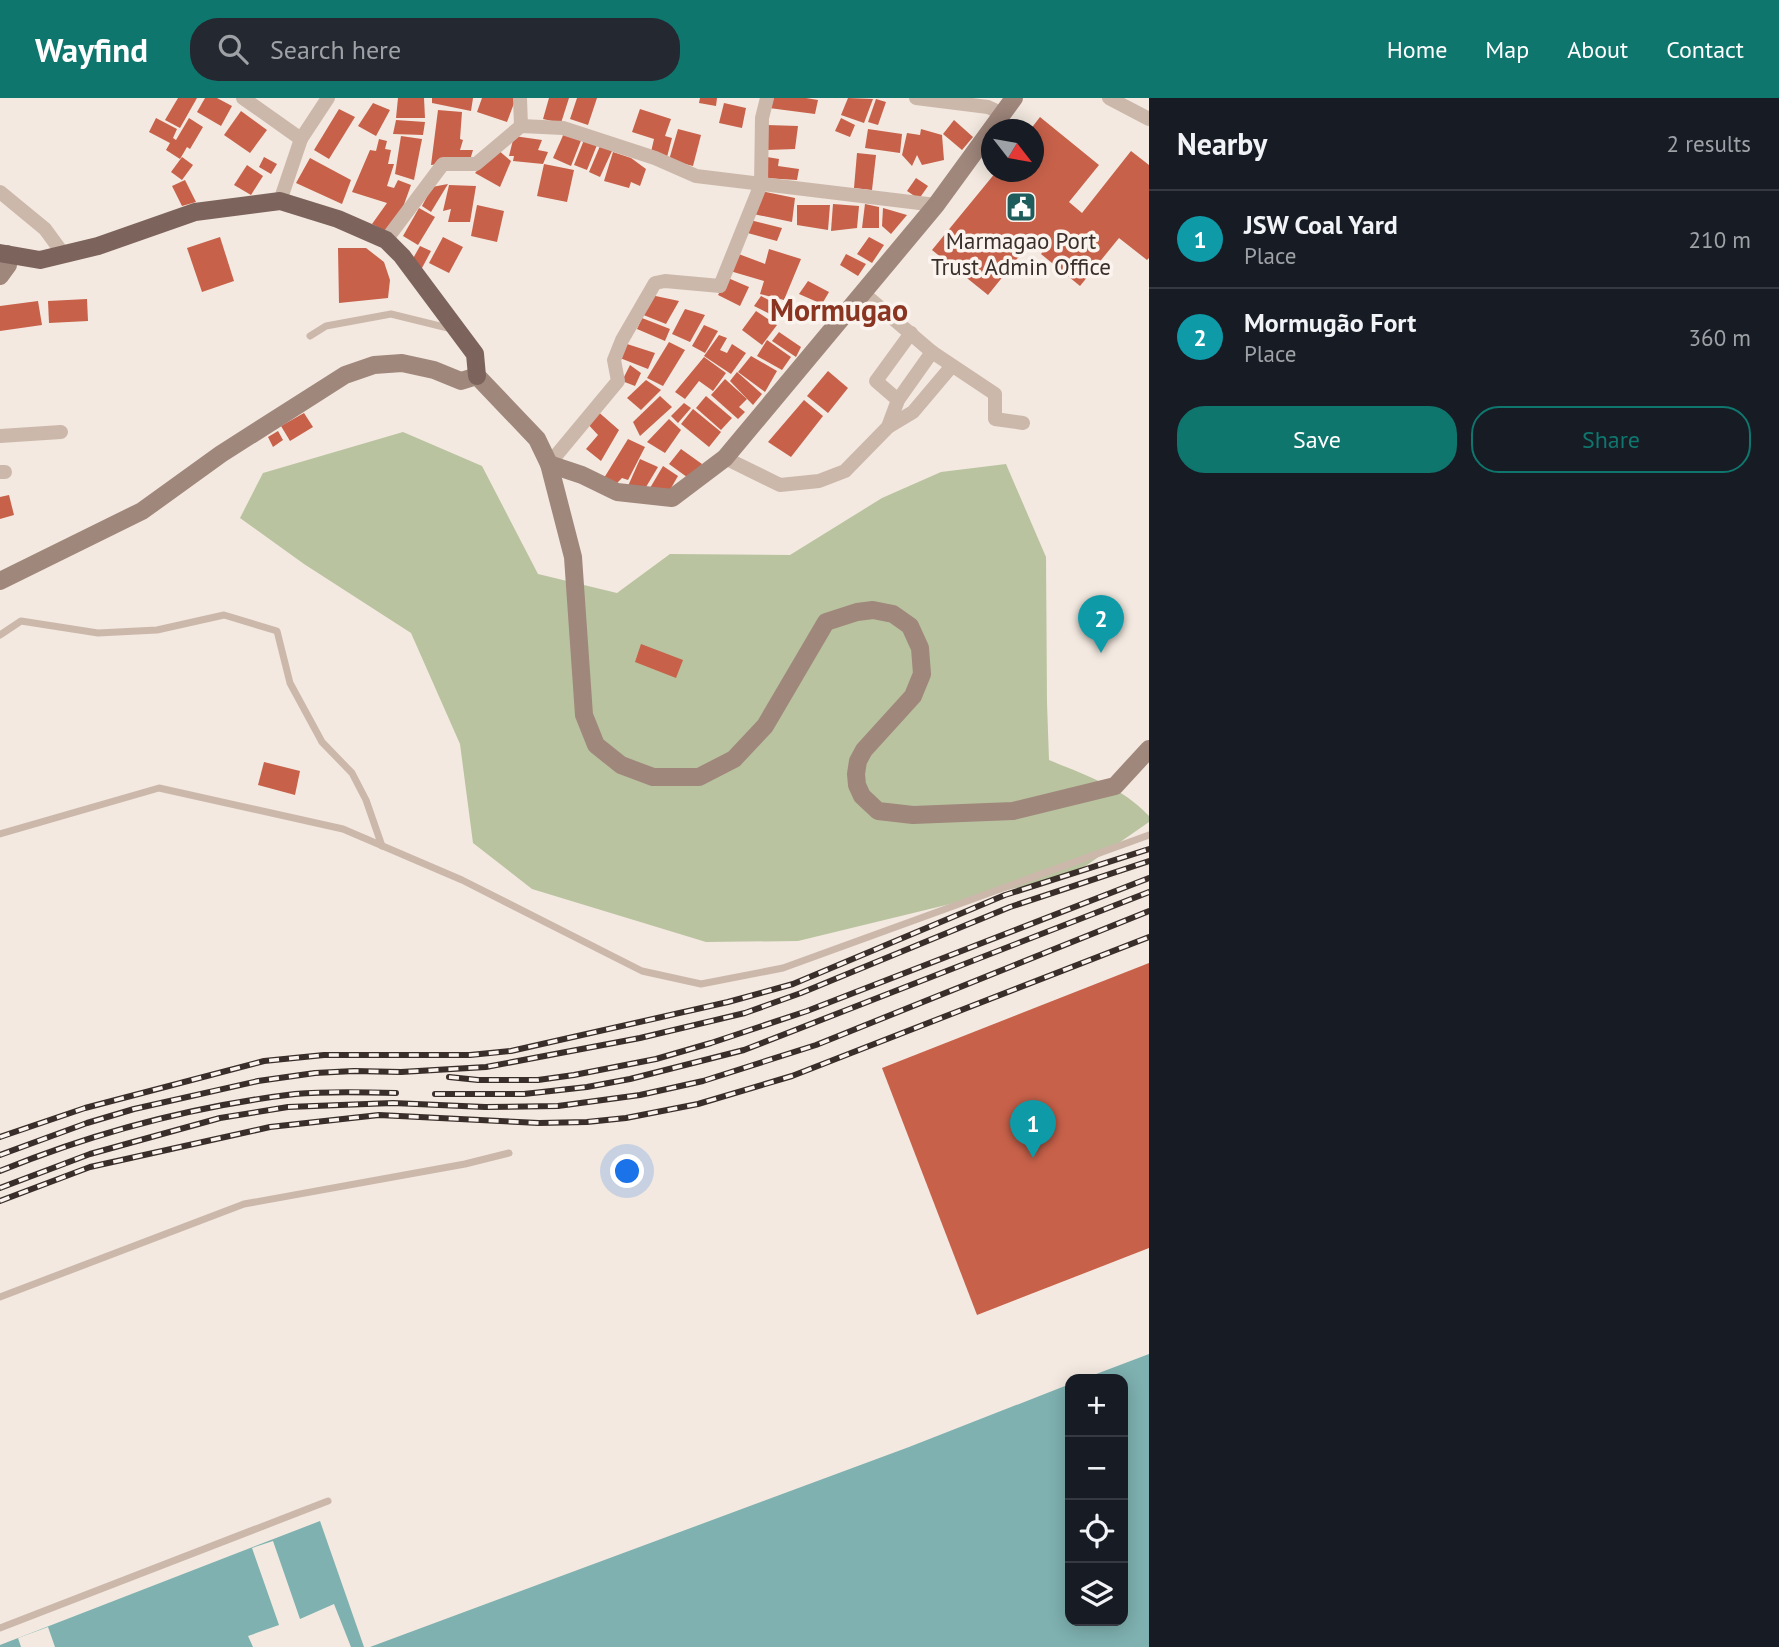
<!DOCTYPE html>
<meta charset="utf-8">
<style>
:root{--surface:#171b24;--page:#242831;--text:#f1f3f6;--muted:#9ea1a6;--line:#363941;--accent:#0f766e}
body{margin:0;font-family:"PT Sans",sans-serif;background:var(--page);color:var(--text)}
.controls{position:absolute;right:21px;bottom:21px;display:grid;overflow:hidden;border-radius:14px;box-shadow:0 4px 18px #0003}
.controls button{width:63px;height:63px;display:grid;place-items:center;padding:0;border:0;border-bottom:2px solid var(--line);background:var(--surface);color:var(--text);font:35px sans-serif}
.compass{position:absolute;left:981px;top:21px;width:63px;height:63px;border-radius:50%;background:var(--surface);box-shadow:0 4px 18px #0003;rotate:121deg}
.you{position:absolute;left:628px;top:1074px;width:24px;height:24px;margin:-18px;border:5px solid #fff;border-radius:50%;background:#1a73e8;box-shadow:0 0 0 10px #1a73e833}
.badge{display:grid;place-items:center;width:46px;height:46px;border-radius:50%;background:var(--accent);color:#fff;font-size:23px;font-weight:700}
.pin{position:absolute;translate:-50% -58px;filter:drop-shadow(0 2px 4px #0008)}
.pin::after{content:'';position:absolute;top:37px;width:24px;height:21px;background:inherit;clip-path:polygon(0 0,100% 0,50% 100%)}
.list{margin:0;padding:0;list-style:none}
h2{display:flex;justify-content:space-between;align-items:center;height:91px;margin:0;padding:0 28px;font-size:30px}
h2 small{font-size:23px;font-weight:400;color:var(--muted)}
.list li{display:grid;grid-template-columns:46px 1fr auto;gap:21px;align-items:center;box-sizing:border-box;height:98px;padding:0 28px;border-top:2px solid var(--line)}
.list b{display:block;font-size:26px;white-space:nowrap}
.list p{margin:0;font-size:23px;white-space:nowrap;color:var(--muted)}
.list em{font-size:23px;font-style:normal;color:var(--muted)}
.actions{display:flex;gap:14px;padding:21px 28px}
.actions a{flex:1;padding:16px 0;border:2px solid var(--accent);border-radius:28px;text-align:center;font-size:24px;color:var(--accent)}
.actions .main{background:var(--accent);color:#fff}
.icon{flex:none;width:38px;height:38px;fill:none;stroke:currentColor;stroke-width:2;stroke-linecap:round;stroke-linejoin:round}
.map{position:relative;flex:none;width:1149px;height:1549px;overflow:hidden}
header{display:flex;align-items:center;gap:42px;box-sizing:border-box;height:98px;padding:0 35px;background:var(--accent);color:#fff}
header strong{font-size:33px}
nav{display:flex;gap:38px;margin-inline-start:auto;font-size:24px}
.search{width:490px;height:63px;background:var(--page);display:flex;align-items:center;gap:18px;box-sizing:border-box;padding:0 24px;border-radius:28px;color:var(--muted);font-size:26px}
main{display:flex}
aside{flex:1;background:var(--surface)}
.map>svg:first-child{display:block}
.green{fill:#b9c39f}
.water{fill:#7eb1b0}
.pier{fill:#f3e9e0}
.building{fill:#c7614a}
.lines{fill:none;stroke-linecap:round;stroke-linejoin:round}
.lane{stroke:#ccb8ab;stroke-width:7}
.street{stroke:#ccb8ab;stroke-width:14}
.secondary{stroke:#a0877c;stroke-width:18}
.primary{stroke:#7c645c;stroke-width:18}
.rail-casing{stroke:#3a2e2a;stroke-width:6}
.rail{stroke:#fbf3ed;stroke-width:3.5;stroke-dasharray:10;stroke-linecap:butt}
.labels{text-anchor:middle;stroke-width:7;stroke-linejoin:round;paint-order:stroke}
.poi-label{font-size:23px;fill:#3a2e2a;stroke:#fbf3ed}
.district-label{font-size:30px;font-weight:bold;fill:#8a3522;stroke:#fbf3ed}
</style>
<header>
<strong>Wayfind</strong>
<div class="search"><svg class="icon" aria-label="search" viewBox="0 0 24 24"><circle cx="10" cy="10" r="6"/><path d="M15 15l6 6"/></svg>Search here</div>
<nav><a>Home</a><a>Map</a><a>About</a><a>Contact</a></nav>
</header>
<main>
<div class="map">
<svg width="1149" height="1549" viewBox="0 0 1149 1549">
<rect width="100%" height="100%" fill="#f3e9e0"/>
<path class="green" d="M403 334 482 368 538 476 617 495 670 456 790 457 882 400 941 374 1006 366 1046 459 1047 605 1049 662C1085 677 1122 689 1149 718V724L1074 776 798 843 706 844 532 791 473 745 460 646 411 535 304 466 240 420 263 375Z"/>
<g class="water">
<polygon points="1149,1256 1149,1549 370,1549 909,1349 1070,1286 1070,1523 1123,1523 1123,1281 1083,1281"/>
<polygon points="320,1423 364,1549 0,1549 0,1547"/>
</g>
<g class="pier">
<polygon points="273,1443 300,1521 334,1506 351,1549 253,1549 248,1538 279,1527 252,1450"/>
<polygon points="48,1529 55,1549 21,1549 18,1540"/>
</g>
<g class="building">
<polygon points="178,0 197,0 180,30 165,22"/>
<polygon points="205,0 217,0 232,8 221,28 197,14"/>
<polygon points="398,0 424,0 425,20 396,20"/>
<polygon points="432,0 473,0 471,13 432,5"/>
<polygon points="482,0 516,0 507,24 477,14"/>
<polygon points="549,0 569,0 561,25 543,21"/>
<polygon points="577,0 597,0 588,27 570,21"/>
<polygon points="700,0 717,0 716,8 699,5"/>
<polygon points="771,0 806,0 818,2 815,16 769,10"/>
<polygon points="848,0 873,1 864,25 841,17"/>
<polygon points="876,1 886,4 878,27 868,24"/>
<polygon points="373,5 390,12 376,38 358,28"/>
<polygon points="724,5 746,10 742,30 719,25"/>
<polygon points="339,11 355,19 329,61 314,52"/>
<polygon points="640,11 671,21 665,38 672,40 667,59 651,54 654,41 632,34"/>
<polygon points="438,12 462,14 460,41 463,42 460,52 473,52 470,62 431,67"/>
<polygon points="241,13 267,32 250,55 224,37"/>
<polygon points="1040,19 1099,67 1069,104 1082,115 1131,53 1149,67 1149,160 1147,162 1119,140 1080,188 1041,156 1045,151 1033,141 988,197 932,152 996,74 1034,74 1034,32 1030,32"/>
<polygon points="156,20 177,31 173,40 176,42 189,20 203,29 190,51 187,49 180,61 166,52 170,45 149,34"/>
<polygon points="841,20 855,27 850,39 835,33"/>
<polygon points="396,22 425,24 423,37 393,36"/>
<polygon points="954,22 973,39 962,52 943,36"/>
<polygon points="767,27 798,28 795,51 767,52"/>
<polygon points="678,31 701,37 693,68 669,62"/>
<polygon points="868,31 902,36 900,55 865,50"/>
<polygon points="921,31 942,37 944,62 922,67 917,57 912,68 902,57 907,35 920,37"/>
<polygon points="565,33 582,40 571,68 553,60"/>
<polygon points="401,38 422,41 414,82 395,76"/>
<polygon points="514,38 542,42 538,52 548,54 543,66 513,63 514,58 509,58"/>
<polygon points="379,41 387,43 385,51 391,52 388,66 394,66 387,88 394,90 398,82 411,87 402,112 390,135 372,126 387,105 352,94 370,52 376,53"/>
<polygon points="584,42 597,47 587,72 574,67"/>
<polygon points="600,48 612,53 600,79 589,74"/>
<polygon points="497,51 511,63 500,89 475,75"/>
<polygon points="613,54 631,60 646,71 640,88 631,84 629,90 604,83"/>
<polygon points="857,55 876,57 872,92 854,90"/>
<polygon points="182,59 193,67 182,82 171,74"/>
<polygon points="264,59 277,66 271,76 259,69"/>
<polygon points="767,59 779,61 778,68 799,71 797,82 765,80"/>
<polygon points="310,60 351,82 342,106 296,85"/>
<polygon points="544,66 574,72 567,104 537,98"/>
<polygon points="247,67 263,78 251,97 234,87"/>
<polygon points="916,80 928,88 919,101 907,93"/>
<polygon points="185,82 196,104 182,108 172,88"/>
<polygon points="448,86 431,114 422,108 432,89"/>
<polygon points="449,87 476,88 470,124 448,124 451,111 443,113"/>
<polygon points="761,93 795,100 792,124 753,116"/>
<polygon points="833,106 859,108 857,130 831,133"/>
<polygon points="865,106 879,109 879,130 862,130"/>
<polygon points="477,107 504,113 497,144 471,138"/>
<polygon points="797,107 830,107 828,132 797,127"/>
<polygon points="419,110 435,119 418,147 403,138"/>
<polygon points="883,110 907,117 891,136 882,128"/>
<polygon points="750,122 782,130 777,143 744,134"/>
<polygon points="220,139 234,183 202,194 187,150"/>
<polygon points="443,139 463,149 449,175 429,165"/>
<polygon points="869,139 884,147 872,165 857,156"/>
<polygon points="420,148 431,153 422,170 411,164"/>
<polygon points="338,150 366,150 384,164 390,182 388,200 339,205"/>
<polygon points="769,151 801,161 784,202 760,196 764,183 730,173 736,155 765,166"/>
<polygon points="846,156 866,166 858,178 840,167"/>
<polygon points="728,180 749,189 740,208 718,197"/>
<polygon points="808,183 829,194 822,206 799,196"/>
<polygon points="651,197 679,203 666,226 641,216"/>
<polygon points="761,198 784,210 778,220 754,208"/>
<polygon points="87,201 88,223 49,225 48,203"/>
<polygon points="38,203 42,227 0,233 0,208"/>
<polygon points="685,211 705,217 690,244 672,236"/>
<polygon points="756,213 777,227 762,247 742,232"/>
<polygon points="642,220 670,231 665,243 637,231"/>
<polygon points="704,227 718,233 705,255 692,248"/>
<polygon points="779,234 801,249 796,259 772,243"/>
<polygon points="719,237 727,240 720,252 727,255 732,246 746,255 731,276 704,258"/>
<polygon points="767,242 791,259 782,272 757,258"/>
<polygon points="669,244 685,252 663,288 647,280"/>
<polygon points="627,246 655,255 648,271 620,260"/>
<polygon points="751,258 777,273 765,294 738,274"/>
<polygon points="704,259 726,275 713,293 699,283 685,301 675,294"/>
<polygon points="630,267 641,275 635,288 622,283"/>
<polygon points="828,273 848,290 828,315 807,298"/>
<polygon points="737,274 762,296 753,307 730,283"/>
<polygon points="725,281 747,301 739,309 745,314 738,321 711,297"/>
<polygon points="646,282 661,292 641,312 627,300"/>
<polygon points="660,298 672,309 640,338 633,324"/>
<polygon points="706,298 732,320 721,332 696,310"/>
<polygon points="804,302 823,318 791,359 768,344"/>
<polygon points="684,305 691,310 678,325 671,318"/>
<polygon points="595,311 619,332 601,363 586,351 598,337 585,323"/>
<polygon points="693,311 721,334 709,349 681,326"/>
<polygon points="304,315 313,329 290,343 281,328"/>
<polygon points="669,321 681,332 665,355 647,344"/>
<polygon points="278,333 283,342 273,349 268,339"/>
<polygon points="628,341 645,349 628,382 622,380 616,386 604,380"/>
<polygon points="681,351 702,366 691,382 669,366"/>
<polygon points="640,361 658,369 643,394 628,388"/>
<polygon points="663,368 678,378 667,397 650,390"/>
<polygon points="9,397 14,417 0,421 0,399"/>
<polygon points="641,546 683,562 676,580 635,564"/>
<polygon points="264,664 300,673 295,697 258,687"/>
<polygon points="1149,865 1149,1150 977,1217 882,970"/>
</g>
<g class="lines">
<g class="lane">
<polyline points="310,238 326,228 391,216 452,231"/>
<polyline points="0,537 21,523 98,535 157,532 224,517 277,533 290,585 322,644 352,675 366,702 382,748"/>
<polyline points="0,736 159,690 343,731 462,782 642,873 701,886 783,870 1149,737"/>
<polyline points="0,1199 244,1106 465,1066 509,1055"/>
<polyline points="0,1530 328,1403"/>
</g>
<g class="street">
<polyline points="243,0 301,41"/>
<polyline points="520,0 521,28"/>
<polyline points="916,0 988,9 1003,16"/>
<polyline points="1109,0 1149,21"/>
<polyline points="0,94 45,131 64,157"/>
<polyline points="280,103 301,41 328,0"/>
<polyline points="386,142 443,66 476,66 521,28 563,30 655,60 696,78 936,107"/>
<polyline points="862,194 932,254 995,296 995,321 1023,325"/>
<polyline points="898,302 876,283 911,235"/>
<polyline points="888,329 898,302 932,254"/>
<polyline points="0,338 61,334"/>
<polyline points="725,360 780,387 819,383 845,373 888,329 913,314 951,269"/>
<polyline points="549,366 618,283 614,262 622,242 655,185 665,183 720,188 761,86 762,20 767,0"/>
<polyline points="0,374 5,374"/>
</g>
<g class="secondary">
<polyline points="0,158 7,156 8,167 0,178"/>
<polyline points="549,366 582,377 617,394 672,400 725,360 936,107 1014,0"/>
<polyline points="0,483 142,413 221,356 345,277 374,267 402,265 434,272 461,283 477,278 537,341 549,366 573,459 584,617 596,647 621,667 653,679 699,679 734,661 765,628 826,524 857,514 873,512 893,516 910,528 920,550 922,576 913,598 864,652 858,663 856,676 857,687 862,698 878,713 913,717 1013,713 1115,688 1149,651"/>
</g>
<polyline class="primary" points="0,155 40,162 98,148 195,114 280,103 338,121 386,142 402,158 475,256 477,278"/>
<g class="rail-casing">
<g id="rail">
<polyline points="449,979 478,982 538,982 574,977 656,961 711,945 807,913 1149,780"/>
<polyline points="435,996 524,996 587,989 630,981 744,952 1149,794"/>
<polyline points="0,1039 85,1010 264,963 324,957 470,957 511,953 728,904 793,886 1005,797 1149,751"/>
<polyline points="0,1057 87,1025 134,1011 258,983 315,975 354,973 401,974 486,969 640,940 745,915 801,895 1010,809 1149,763"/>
<path d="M0 1073C93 1035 195 1008 295 996 328 993 363 994 396 995"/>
<polyline points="0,1090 90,1056 220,1020 288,1009 393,1005 485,1009 558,1008 640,997 703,983 816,947 1149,813"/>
<polyline points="0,1103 90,1069 270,1029 379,1017 539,1025 587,1024 626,1020 698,1006 792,978 1149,839"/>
</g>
</g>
<use href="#rail" class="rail"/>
</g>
<defs>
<g id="civic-square" transform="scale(1.575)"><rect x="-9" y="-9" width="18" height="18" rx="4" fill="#1f5c5c" stroke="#fbf3ed"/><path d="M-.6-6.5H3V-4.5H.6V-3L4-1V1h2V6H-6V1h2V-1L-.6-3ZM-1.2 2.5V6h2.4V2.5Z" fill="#fff"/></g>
</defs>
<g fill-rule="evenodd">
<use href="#civic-square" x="1021" y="109"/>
</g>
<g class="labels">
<g class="poi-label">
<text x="1021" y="151">Marmagao Port<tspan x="1021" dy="26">Trust Admin Office</tspan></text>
</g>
<g class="district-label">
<text x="839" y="223">Mormugao</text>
</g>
</g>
</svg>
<div class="controls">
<button>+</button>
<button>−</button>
<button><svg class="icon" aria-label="locate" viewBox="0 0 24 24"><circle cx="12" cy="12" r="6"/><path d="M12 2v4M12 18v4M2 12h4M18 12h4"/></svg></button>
<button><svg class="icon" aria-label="layers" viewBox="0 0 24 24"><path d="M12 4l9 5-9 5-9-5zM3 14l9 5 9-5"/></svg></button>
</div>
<svg class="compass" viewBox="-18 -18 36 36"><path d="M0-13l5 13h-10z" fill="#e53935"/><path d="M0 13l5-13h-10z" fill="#9ea1a6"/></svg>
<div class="you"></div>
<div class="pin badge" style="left:1033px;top:1060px;background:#0f9aa8">1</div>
<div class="pin badge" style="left:1101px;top:555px;background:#0f9aa8">2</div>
</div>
<aside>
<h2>Nearby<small>2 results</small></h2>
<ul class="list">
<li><span class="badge" style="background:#0f9aa8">1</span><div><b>JSW Coal Yard</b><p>Place</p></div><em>210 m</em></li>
<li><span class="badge" style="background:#0f9aa8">2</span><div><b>Mormugão Fort</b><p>Place</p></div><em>360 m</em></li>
</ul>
<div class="actions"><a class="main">Save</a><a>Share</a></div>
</aside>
</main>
